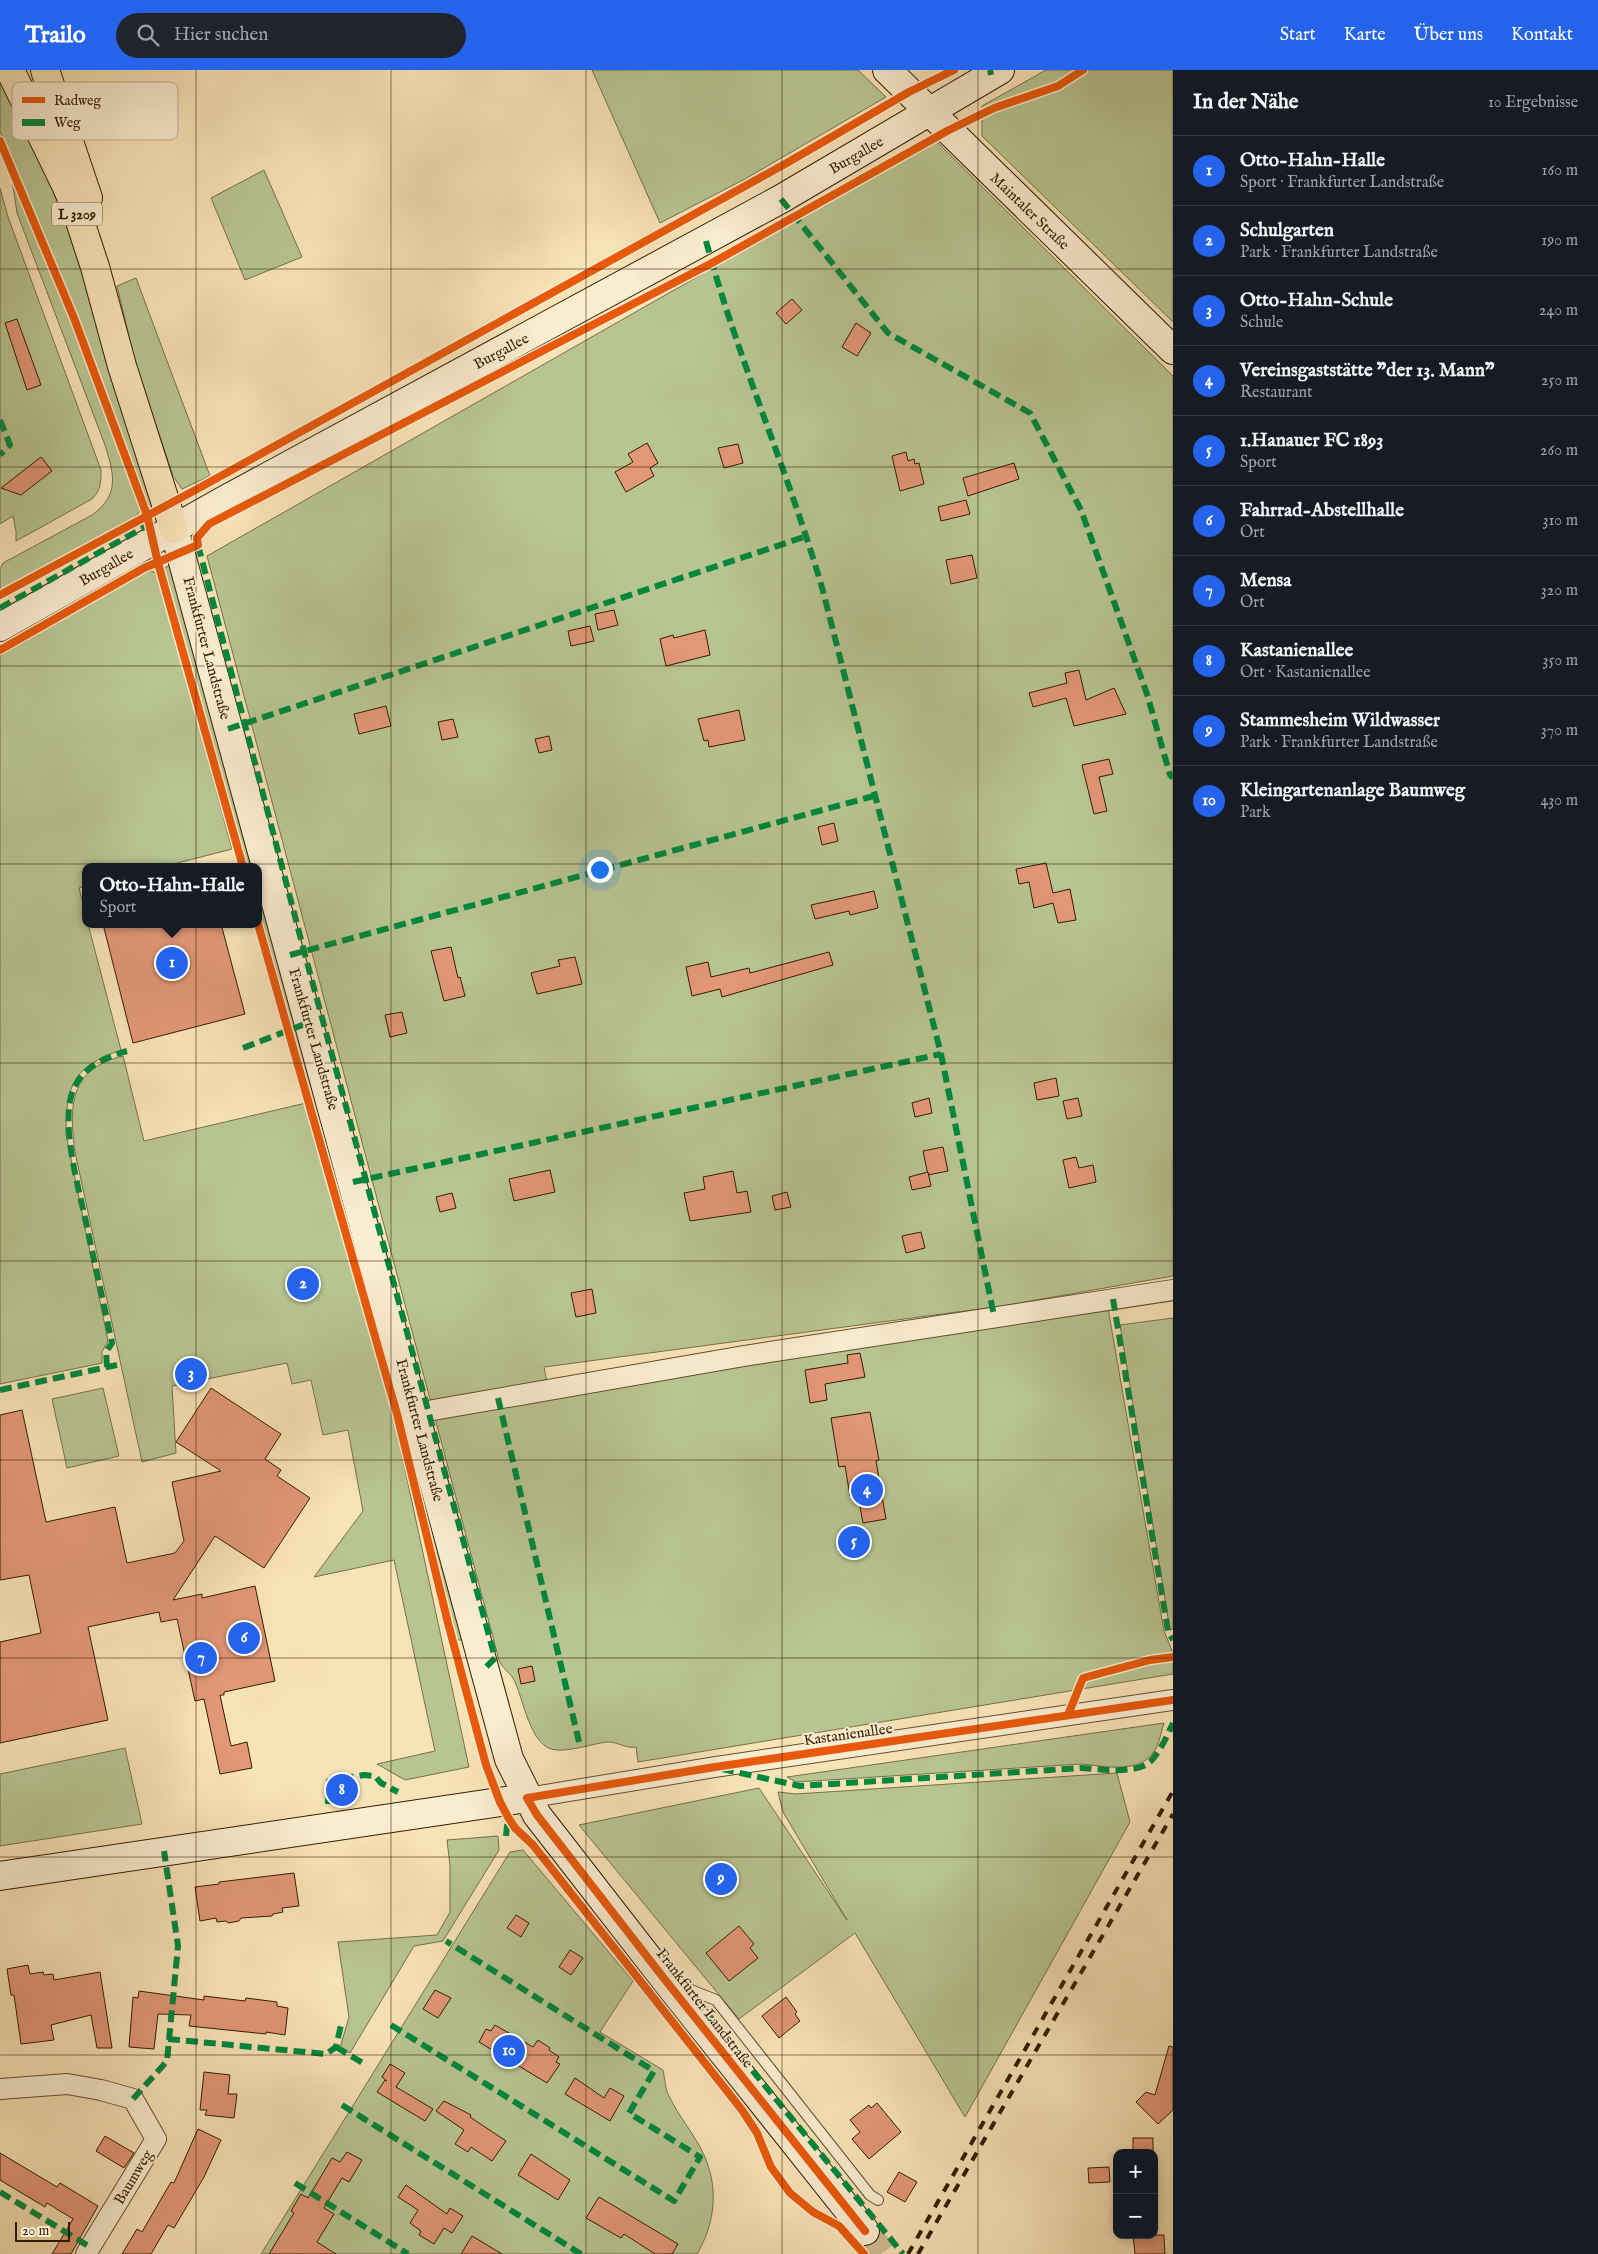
<!DOCTYPE html>
<html lang="de">
<meta charset="utf-8">
<style>
:root{--surface:#171b24;--page:#20242c;--text:#f1f3f6;--muted:#9ea1a6;--line:#363941;--accent:#2563eb}
body{margin:0;font-family:"IM FELL English",serif;background:var(--page);color:var(--text)}
.controls{position:absolute;right:15px;bottom:15px;display:grid;overflow:hidden;border-radius:10px;box-shadow:0 2px 8px #0003}
.controls button{width:45px;height:45px;display:grid;place-items:center;padding:0;border:0;border-bottom:1px solid var(--line);background:var(--surface);color:var(--text);font:25px sans-serif}
.scale{position:absolute;left:15px;bottom:12px;width:55px;box-sizing:border-box;padding-left:5px;border:2px solid #341c00;border-top:0;font-size:14px;line-height:18px;white-space:nowrap;color:#341c00;-webkit-text-stroke:4px #faedd0;paint-order:stroke}
.you{position:absolute;left:599px;top:799px;width:18px;height:18px;margin:-12px;border:4px solid #fff;border-radius:50%;background:#1a73e8;box-shadow:0 0 0 8px #1a73e833}
.badge{display:grid;place-items:center;width:32px;height:32px;border-radius:50%;background:var(--accent);color:#fff;font-size:16px;font-weight:700}
.pin{position:absolute;translate:-50% -50%;border:2px solid #fff;box-shadow:0 1px 5px #0006}
.popup{position:absolute;left:82px;top:793px;width:180px;height:65px;box-sizing:border-box;display:grid;place-content:center;border-radius:10px;background:var(--surface);filter:drop-shadow(0 1px 4px #0005);font-size:16px;white-space:nowrap;color:var(--muted)}
.popup b{font-size:19px;color:var(--text)}
.popup::after{content:'';position:absolute;left:50%;top:100%;margin-left:-10px;border:10px solid transparent;border-top-color:var(--surface)}
.list{margin:0;padding:0;list-style:none}
h2{display:flex;justify-content:space-between;align-items:center;height:65px;margin:0;padding:0 20px;font-size:21px}
h2 small{font-size:16px;font-weight:400;color:var(--muted)}
.list li{display:grid;grid-template-columns:32px 1fr auto;gap:15px;align-items:center;box-sizing:border-box;height:70px;padding:0 20px;border-top:1px solid var(--line)}
.list b{display:block;font-size:19px;white-space:nowrap}
.list p{margin:0;font-size:16px;white-space:nowrap;color:var(--muted)}
.list em{font-size:16px;font-style:normal;color:var(--muted)}
.icon{flex:none;width:28px;height:28px;fill:none;stroke:currentColor;stroke-width:2;stroke-linecap:round;stroke-linejoin:round}
.map{position:relative;flex:none;width:1173px;height:2184px;overflow:hidden}
header{display:flex;align-items:center;gap:30px;box-sizing:border-box;height:70px;padding:0 25px;background:var(--accent);color:#fff}
header strong{font-size:24px}
nav{display:flex;gap:28px;margin-inline-start:auto;font-size:18px}
.search{width:350px;height:45px;background:var(--page);display:flex;align-items:center;gap:12px;box-sizing:border-box;padding:0 18px;border-radius:28px;color:var(--muted);font-size:19px}
main{display:flex}
aside{flex:1;background:var(--surface)}
.map>svg:first-child{display:block}
.green{fill:#b8c592;stroke:#767049}
.building{fill:#e29777;stroke:#341c00}
.lines{fill:none;stroke-linecap:round;stroke-linejoin:round}
.secondary-tunnel{stroke:#d1bb92;stroke-width:28;stroke-dasharray:28 14;stroke-linecap:butt}
.lane-casing{stroke:#654e2e;stroke-width:12}
.street-casing{stroke:#654e2e;stroke-width:22}
.secondary-casing{stroke:#341c00;stroke-width:30}
.highway-casing{stroke:#341c00;stroke-width:30}
.lane{stroke:#faedd0;stroke-width:10}
.street{stroke:#faedd0;stroke-width:20}
.secondary{stroke:#faedd0;stroke-width:28}
.highway{stroke:#f8e3b7;stroke-width:28}
.rail{stroke:#341c00;stroke-width:4;stroke-dasharray:9 9;stroke-linecap:butt}
.quiet{stroke:#00873e;stroke-width:6;stroke-dasharray:12 6;stroke-linecap:butt}
.cycleway-casing{stroke:#faedd0;stroke-width:11}
.cycleway{stroke:#e8590c;stroke-width:8}
.grid{fill:none;stroke:#341c00;stroke-width:1;stroke-opacity:0.55}
.labels{text-anchor:middle;stroke-width:4;stroke-linejoin:round;paint-order:stroke}
.shield{fill:#faedd0;stroke:#6f5b3e;stroke-width:1}
.shield-label{font-size:14px;font-weight:bold;fill:#341c00}
.street-label{font-size:15px;fill:#341c00;stroke:#faedd0}
.key{fill:#faedd0;stroke:#bfae92;stroke-width:1}
.key-label{font-size:14px;fill:#341c00}
</style>
<header>
<strong>Trailo</strong>
<div class="search"><svg class="icon" aria-label="search" viewBox="0 0 24 24"><circle cx="10" cy="10" r="6"/><path d="M15 15l6 6"/></svg>Hier suchen</div>
<nav><a>Start</a><a>Karte</a><a>Über uns</a><a>Kontakt</a></nav>
</header>
<main>
<div class="map">
<svg width="1173" height="2184" viewBox="0 0 1173 2184">
<rect width="100%" height="100%" fill="#f8e3b7"/>
<filter id="stains"><feTurbulence type="fractalNoise" baseFrequency=".004" numOctaves="4"/><feColorMatrix values="0 0 0 0 .2 0 0 0 0 .09 0 0 0 0 .02 0 0 0 .5 -.17"/></filter>
<radialGradient id="worn" r=".72"><stop offset=".6" stop-color="#630" stop-opacity="0"/><stop offset="1" stop-color="#630" stop-opacity=".3"/></radialGradient>
<g class="green">
<polygon points="592,0 858,0 886,27 745,109 660,153"/>
<polygon points="1046,0 1173,0 1173,252 982,66 982,36"/>
<polygon points="0,7 67,138 156,434 149,439 77,247 0,62"/>
<path d="M936 71 1173 306V1206L1002 1236 544 1297 548 1318 1108 1238 1164 1561 1173 1583V1604L638 1692 636 1677C625 1679 617 1671 607 1672 591 1674 573 1681 557 1680 529 1679 524 1627 513 1608 508 1601 502 1598 499 1590L207 486Z"/>
<polygon points="264,100 302,187 245,210 211,128"/>
<path d="M12 109 72 252 141 440 133 449 0 520V499L3 493 92 445C120 425 114 404 105 375L17 143Z"/>
<path d="M0 118 8 147 101 400C101 412 101 420 92 429L16 471V461L13 446 0 454Z"/>
<polygon points="136,208 210,406 182,419 173,406 135,292 117,216"/>
<polygon points="169,496 176,507 256,797 247,797 165,504 163,498"/>
<path d="M149 500 158 504 232 779 162 797H86V816L79 818 86 844V854H88L121 980C73 997 66 1014 66 1064L108 1271 102 1282V1293L0 1314V586Z"/>
<polygon points="258,805 409,1345 462,1570 456,1570 401,1342 258,836"/>
<path d="M123 986 144 1071 306 1033 392 1339 469 1697 405 1710 377 1694 435 1681 394 1490 314 1507 363 1441 348 1360 323 1365 311 1310 292 1314 287 1293 172 1316 176 1383 142 1392 75 1082C69 1036 69 999 123 986Z"/>
<polygon points="1173,1248 1173,1559 1170,1560 1120,1255"/>
<polygon points="103,1318 119,1386 67,1398 52,1329"/>
<path d="M1164 1653C1161 1662 1159 1676 1153 1683 1138 1704 1102 1696 1081 1694L796 1712 787 1707Z"/>
<polygon points="125,1678 142,1754 0,1776 0,1704"/>
<polygon points="1117,1703 1130,1752 965,2047 855,1863 739,1949 579,1755 759,1718 847,1850 783,1742 778,1722 796,1724"/>
<polygon points="498,1766 499,1780 443,1871 414,1876 350,1983 340,1978 349,1947 338,1872 437,1865 450,1842 450,1796 447,1770"/>
<path d="M523 1780 633 1911 600 1962 663 2000C665 2009 665 2019 669 2026 679 2047 695 2065 704 2085 719 2118 715 2154 697 2184H261L510 1782Z"/>
</g>
<g class="building">
<polygon points="792,229 802,240 786,254 776,243"/>
<polygon points="17,249 41,315 27,320 5,253"/>
<polygon points="856,253 871,263 857,286 842,277"/>
<polygon points="647,373 658,393 650,398 654,406 626,422 615,402 633,392 628,384"/>
<polygon points="738,374 743,393 724,398 718,378"/>
<polygon points="906,382 908,391 914,389 915,394 919,393 924,414 900,421 892,386"/>
<polygon points="41,387 52,401 21,425 1,418"/>
<polygon points="1014,393 1019,409 968,426 963,408"/>
<polygon points="966,430 970,444 941,451 938,437"/>
<polygon points="972,485 977,508 951,514 946,490"/>
<polygon points="614,540 618,555 598,560 595,544"/>
<polygon points="590,556 594,571 571,576 568,561"/>
<polygon points="705,560 710,585 666,596 660,569 673,565 674,568"/>
<polygon points="1079,600 1086,630 1114,618 1126,644 1074,656 1066,628 1033,637 1029,623 1067,613 1065,603"/>
<polygon points="386,636 391,656 359,664 354,644"/>
<polygon points="739,640 745,670 709,677 708,670 704,671 698,649"/>
<polygon points="453,649 458,667 442,670 438,652"/>
<polygon points="549,666 552,680 539,683 535,669"/>
<polygon points="1109,689 1113,704 1099,707 1107,741 1094,744 1082,695"/>
<polygon points="834,753 838,771 822,775 818,757"/>
<polygon points="1046,793 1053,823 1070,819 1076,850 1058,853 1053,833 1034,838 1029,812 1019,814 1016,799"/>
<polygon points="874,821 878,838 850,845 849,841 815,849 811,835"/>
<polygon points="103,854 221,854 245,944 133,973"/>
<polygon points="451,877 458,908 460,907 465,926 444,931 431,881"/>
<polygon points="829,882 833,895 722,927 720,919 692,926 686,897 708,892 711,907 749,898 750,903"/>
<polygon points="575,887 582,914 537,924 531,903 560,896 558,890"/>
<polygon points="402,942 407,963 390,967 385,945"/>
<polygon points="1056,1008 1059,1026 1037,1030 1034,1013"/>
<polygon points="929,1028 932,1043 915,1047 912,1033"/>
<polygon points="1078,1028 1082,1046 1067,1049 1063,1031"/>
<polygon points="943,1077 948,1101 928,1105 923,1081"/>
<polygon points="1076,1087 1079,1098 1093,1095 1096,1112 1069,1118 1063,1090"/>
<polygon points="550,1100 555,1122 514,1131 509,1109"/>
<polygon points="733,1101 737,1123 747,1121 751,1142 690,1151 684,1123 705,1119 703,1107"/>
<polygon points="928,1102 931,1116 912,1120 909,1107"/>
<polygon points="787,1122 791,1137 775,1140 772,1126"/>
<polygon points="452,1123 456,1138 440,1142 436,1127"/>
<polygon points="921,1162 925,1178 906,1183 902,1166"/>
<polygon points="592,1219 596,1243 576,1247 571,1223"/>
<polygon points="860,1283 865,1307 825,1314 827,1330 810,1333 805,1300 848,1293 847,1285"/>
<polygon points="211,1318 281,1364 265,1389 281,1400 277,1406 310,1428 264,1498 215,1466 173,1530 202,1524 202,1528 255,1516 275,1611 224,1622 224,1625 220,1625 231,1676 247,1672 252,1698 220,1704 204,1629 195,1631 177,1549 161,1552 159,1542 88,1557 108,1650 0,1673 0,1572 41,1563 29,1505 0,1510 0,1345 22,1340 46,1452 115,1437 127,1493 175,1483 184,1471 172,1412 221,1401 176,1372"/>
<polygon points="870,1342 879,1390 876,1391 886,1449 863,1453 859,1431 857,1431 856,1425 850,1426 845,1396 839,1397 831,1348"/>
<polygon points="532,1596 535,1611 521,1614 518,1599"/>
<polygon points="348,1712 351,1726 336,1729 333,1715"/>
<polygon points="294,1803 299,1836 282,1838 283,1842 273,1844 272,1846 241,1848 239,1851 228,1853 226,1851 217,1852 216,1848 200,1851 195,1817 219,1814 219,1812"/>
<polygon points="516,1845 529,1853 521,1867 507,1858"/>
<polygon points="739,1856 754,1874 750,1878 758,1888 729,1911 706,1883"/>
<polygon points="570,1880 583,1888 571,1905 559,1897"/>
<polygon points="28,1895 30,1904 43,1902 44,1905 53,1904 54,1910 100,1902 112,1978 97,1978 91,1945 51,1955 54,1970 21,1974 14,1925 11,1925 7,1899"/>
<polygon points="435,1920 451,1928 438,1948 423,1939"/>
<polygon points="139,1921 204,1930 204,1926 245,1931 246,1928 277,1932 277,1936 288,1938 285,1965 266,1962 266,1964 189,1956 191,1945 158,1944 154,1979 129,1977 133,1927 138,1928"/>
<polygon points="786,1927 797,1942 795,1944 800,1951 779,1968 762,1946"/>
<polygon points="495,1955 533,1977 538,1970 550,1978 549,1980 559,1987 556,1992 560,1994 547,2013 479,1972 486,1959 491,1961"/>
<polygon points="1169,1976 1173,1977 1173,2040 1158,2054 1136,2032 1146,2022 1155,2025"/>
<polygon points="390,1994 405,2003 396,2017 433,2039 425,2051 377,2022 385,2010 387,2011 382,2007"/>
<polygon points="204,2002 230,2005 228,2024 237,2024 234,2048 205,2045 207,2040 200,2040"/>
<polygon points="575,2008 604,2028 610,2018 624,2026 610,2051 565,2024"/>
<polygon points="444,2031 471,2045 470,2047 506,2071 492,2091 471,2077 468,2082 455,2074 464,2060 436,2041"/>
<polygon points="877,2033 901,2062 869,2089 852,2069 860,2062 850,2050 869,2035 871,2038"/>
<polygon points="198,2059 221,2070 204,2107 174,2158 168,2155 151,2184 122,2184 137,2159 142,2162 171,2112 174,2113"/>
<polygon points="105,2066 134,2083 124,2098 96,2081"/>
<rect x="1133" y="2068" width="20" height="15"/>
<polygon points="347,2082 362,2090 349,2112 342,2108 324,2138 334,2144 317,2172 336,2184 269,2184 294,2143 291,2141 301,2124 308,2128 332,2088 340,2092"/>
<polygon points="0,2083 57,2117 60,2113 98,2136 71,2184 52,2184 73,2149 47,2133 45,2137 0,2110"/>
<polygon points="531,2084 570,2110 558,2130 518,2105"/>
<polygon points="1109,2097 1110,2112 1089,2113 1088,2098"/>
<polygon points="899,2102 917,2112 905,2132 887,2122"/>
<polygon points="406,2115 447,2144 450,2138 463,2146 452,2163 444,2158 434,2174 419,2165 421,2161 410,2153 418,2140 398,2127"/>
<polygon points="599,2127 678,2174 672,2184 655,2184 624,2164 621,2168 586,2148"/>
<polygon points="1133,2165 1164,2165 1165,2184 1135,2184"/>
<polygon points="472,2166 502,2184 461,2184"/>
</g>
<g class="lines">
<polyline class="secondary-tunnel" points="865,2161 883,2184"/>
<g class="lane-casing">
<polyline id="lane" points="678,1915 716,1930 870,2125 878,2130"/>
</g>
<g class="street-casing">
<g id="street">
<polyline points="416,1343 744,1286 1173,1220"/>
<polyline points="527,1728 715,1697 1173,1630"/>
<polyline points="0,2019 67,2014 101,2020 133,2029 156,2069 86,2184"/>
</g>
</g>
<g class="secondary-casing">
<g id="secondary">
<polyline points="887,0 1173,280"/>
<polyline points="174,459 509,1689 537,1745 666,1911 865,2161"/>
<polyline points="0,557 223,431 781,129 1000,0"/>
<polyline points="0,1806 527,1728"/>
</g>
</g>
<g class="highway-casing">
<g id="highway">
<polyline points="10,0 66,115 75,136 95,197 122,296 174,459"/>
<polyline points="45,0 88,128"/>
</g>
</g>
<use href="#lane" class="lane"/>
<use href="#street" class="street"/>
<use href="#secondary" class="secondary"/>
<use href="#highway" class="highway"/>
<g class="rail">
<polyline points="908,2184 1173,1721"/>
<polyline points="918,2184 1173,1744"/>
</g>
<g class="quiet">
<polyline points="990,0 991,5"/>
<polyline points="781,129 888,263 1030,343 1081,440 1147,624 1170,705 1173,708"/>
<path d="M706 171C738 290 789 403 823 521L941 984 994 1246"/>
<polyline points="0,350 10,375 0,385"/>
<polyline points="198,475 304,881 495,1588 484,1599"/>
<polyline points="0,538 150,454"/>
<polyline points="228,659 807,466"/>
<polyline points="290,885 874,726"/>
<polyline points="243,978 310,952"/>
<polyline points="353,1112 941,984"/>
<polyline points="1113,1229 1168,1561 1173,1570"/>
<path d="M107 1297 106 1282 112 1273C104 1236 96 1199 88 1162 81 1125 57 1049 75 1016 85 996 106 987 127 981"/>
<polyline points="0,1320 117,1295"/>
<polyline points="498,1328 579,1672"/>
<path d="M722 1699 800 1716 1081 1698C1099 1699 1137 1705 1151 1691 1161 1680 1167 1666 1173 1653"/>
<polyline points="328,1734 329,1711 364,1705 375,1706 381,1713 398,1722"/>
<polyline points="506,1766 508,1747"/>
<polyline points="684,1917 903,2184"/>
<polyline points="391,1955 674,2131 700,2087 629,2043 654,2001 446,1871"/>
<polyline points="168,1969 326,1984 336,1977 341,1955"/>
<polyline points="336,1977 366,1995"/>
<polyline points="133,2029 167,1991 178,1876 164,1781"/>
<polyline points="342,2035 581,2184"/>
<polyline points="295,2113 408,2184"/>
<polyline points="0,2122 90,2177"/>
</g>
<g class="cycleway-casing">
<g id="cycleway">
<polyline points="0,71 74,248 147,445 158,493 243,797"/>
<polyline points="0,525 199,418 785,94 909,22 954,0"/>
<polyline points="0,580 144,498 198,475 197,468 209,454 712,193 947,61 994,38 1058,16 1083,0"/>
<polyline points="258,854 397,1344 448,1553 486,1695 500,1732 508,1747 515,1758 533,1775 742,2040 757,2063 771,2097 790,2123 813,2142 839,2156 864,2184"/>
<polyline points="1068,1645 1083,1608 1150,1590 1173,1587"/>
<polyline points="865,2161 666,1911 537,1745 527,1728 715,1697 1173,1630"/>
</g>
</g>
<use href="#cycleway" class="cycleway"/>
</g>
<path class="grid" d="M196 0V2184M391 0V2184M586 0V2184M782 0V2184M978 0V2184M0 199H1173M0 397H1173M0 596H1173M0 794H1173M0 993H1173M0 1191H1173M0 1390H1173M0 1588H1173M0 1787H1173M0 1985H1173"/>
<g class="labels">
<rect class="shield" x="52" y="132.5" width="50" height="23" rx="4"/>
<g class="shield-label">
<text x="77" y="149">L 3209</text>
</g>
<g class="street-label">
<text transform="translate(856 85) rotate(-30)" y="5">Burgallee</text>
<text transform="translate(1030 141) rotate(44)" y="5">Maintaler Straße</text>
<text transform="translate(501 281) rotate(-28)" y="5">Burgallee</text>
<text transform="translate(106 497) rotate(-30)" y="5">Burgallee</text>
<text transform="translate(207 578) rotate(75)" y="5">Frankfurter Landstraße</text>
<text transform="translate(314 969) rotate(74)" y="5">Frankfurter Landstraße</text>
<text transform="translate(420 1360) rotate(75)" y="5">Frankfurter Landstraße</text>
<text transform="translate(848 1664) rotate(-8)" y="5">Kastanienallee</text>
<text transform="translate(705 1938) rotate(52)" y="5">Frankfurter Landstraße</text>
<text transform="translate(133 2107) rotate(-59)" y="5">Baumweg</text>
</g>
</g>
<rect x="12" y="12" width="166" height="58" rx="8" class="key"/>
<rect x="22" y="27" width="23" height="6" fill="#e8590c"/>
<rect x="22" y="49" width="23" height="7" fill="#00873e"/>
<g class="key-label">
<text x="54" y="35">Radweg</text>
<text x="54" y="57">Weg</text>
</g>
<rect width="100%" height="100%" filter="url(#stains)"/>
<rect width="100%" height="100%" fill="url(#worn)"/>
</svg>
<div class="controls">
<button>+</button>
<button>−</button>
</div>
<div class="scale">20 m</div>
<div class="you"></div>
<div class="pin badge" style="left:172px;top:893px">1</div>
<div class="popup"><b>Otto-Hahn-Halle</b>Sport</div>
<div class="pin badge" style="left:303px;top:1214px">2</div>
<div class="pin badge" style="left:191px;top:1304px">3</div>
<div class="pin badge" style="left:867px;top:1420px">4</div>
<div class="pin badge" style="left:854px;top:1472px">5</div>
<div class="pin badge" style="left:244px;top:1568px">6</div>
<div class="pin badge" style="left:201px;top:1588px">7</div>
<div class="pin badge" style="left:342px;top:1720px">8</div>
<div class="pin badge" style="left:721px;top:1809px">9</div>
<div class="pin badge" style="left:509px;top:1981px">10</div>
</div>
<aside>
<h2>In der Nähe<small>10 Ergebnisse</small></h2>
<ul class="list">
<li><span class="badge">1</span><div><b>Otto-Hahn-Halle</b><p>Sport · Frankfurter Landstraße</p></div><em>160 m</em></li>
<li><span class="badge">2</span><div><b>Schulgarten</b><p>Park · Frankfurter Landstraße</p></div><em>190 m</em></li>
<li><span class="badge">3</span><div><b>Otto-Hahn-Schule</b><p>Schule</p></div><em>240 m</em></li>
<li><span class="badge">4</span><div><b>Vereinsgaststätte &quot;der 13. Mann&quot;</b><p>Restaurant</p></div><em>250 m</em></li>
<li><span class="badge">5</span><div><b>1.Hanauer FC 1893</b><p>Sport</p></div><em>260 m</em></li>
<li><span class="badge">6</span><div><b>Fahrrad-Abstellhalle</b><p>Ort</p></div><em>310 m</em></li>
<li><span class="badge">7</span><div><b>Mensa</b><p>Ort</p></div><em>320 m</em></li>
<li><span class="badge">8</span><div><b>Kastanienallee</b><p>Ort · Kastanienallee</p></div><em>350 m</em></li>
<li><span class="badge">9</span><div><b>Stammesheim Wildwasser</b><p>Park · Frankfurter Landstraße</p></div><em>370 m</em></li>
<li><span class="badge">10</span><div><b>Kleingartenanlage Baumweg</b><p>Park</p></div><em>430 m</em></li>
</ul>
</aside>
</main>
